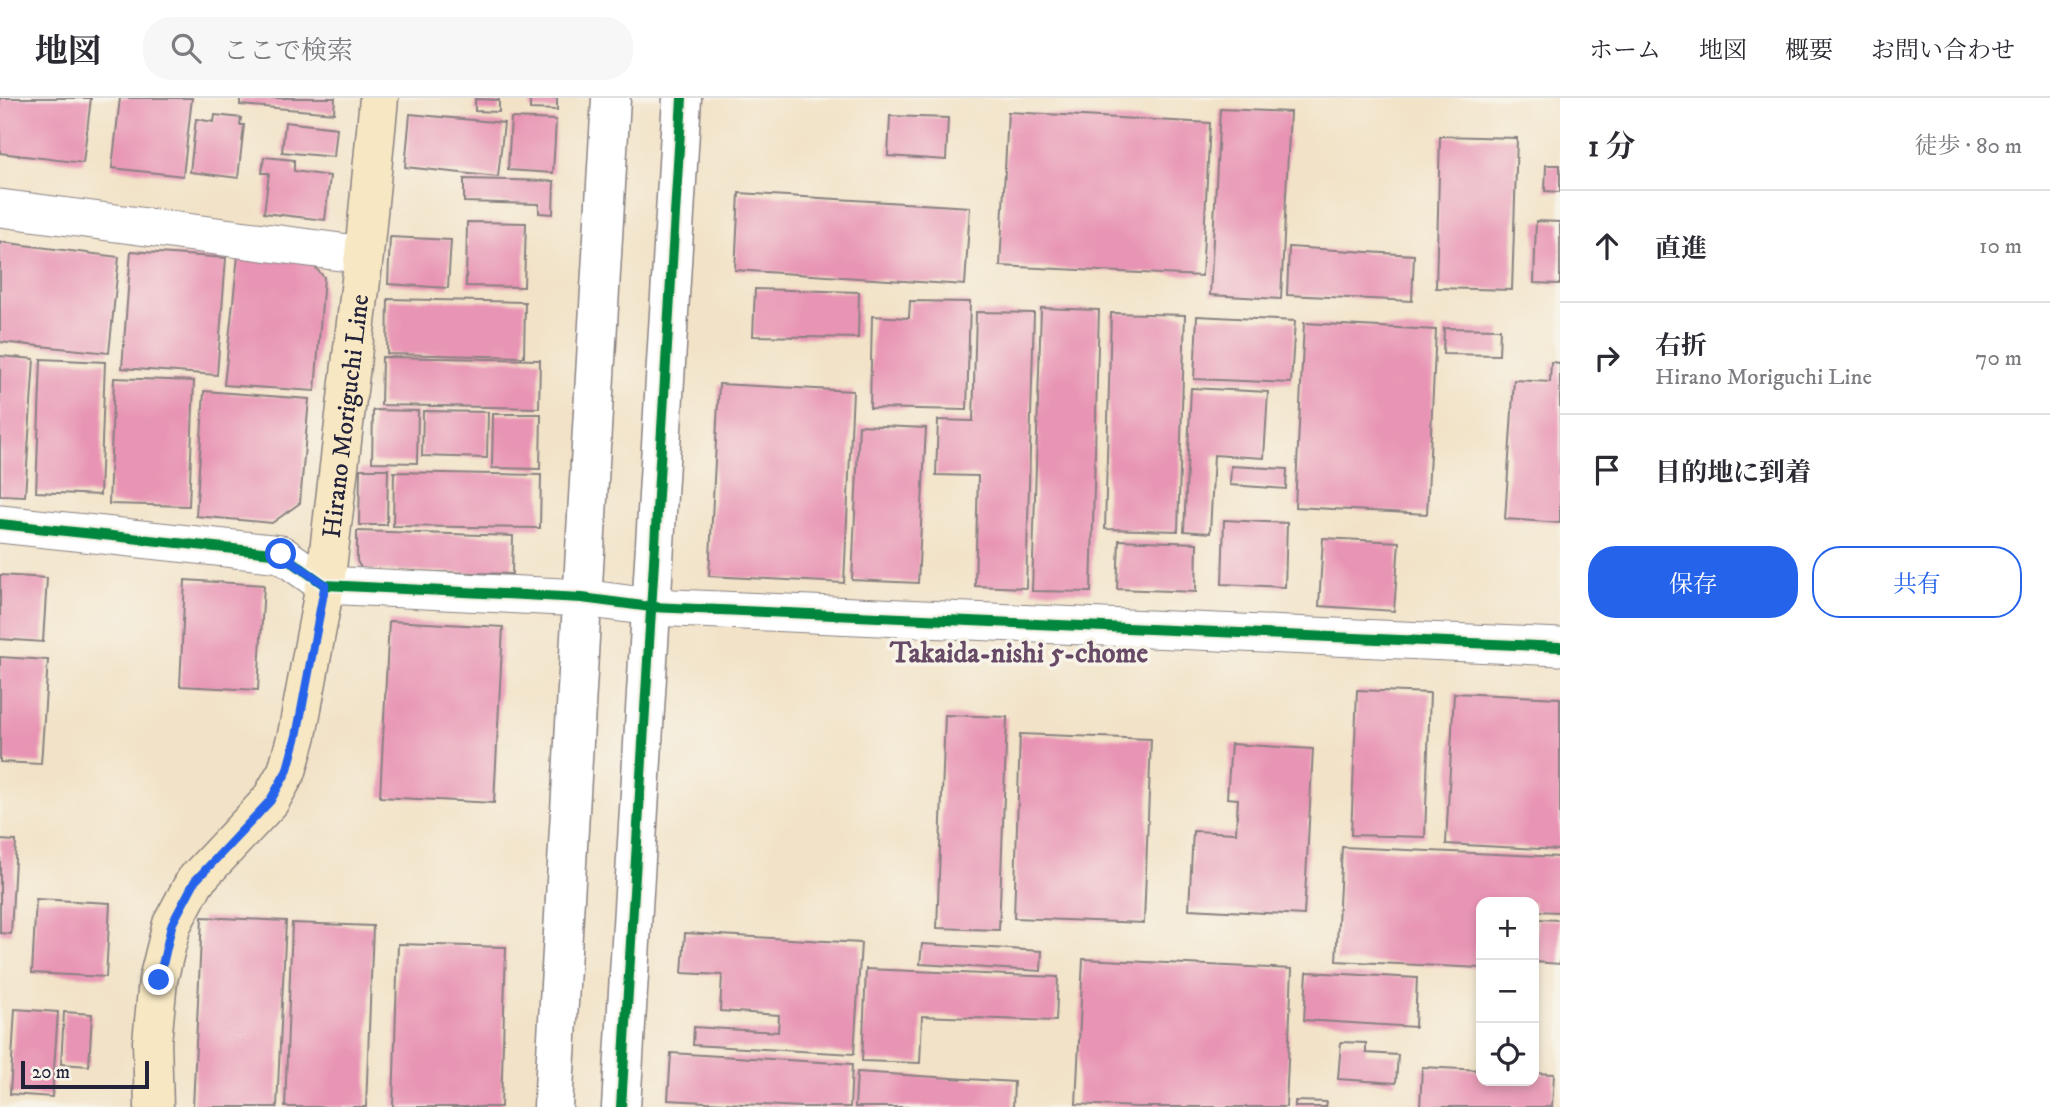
<!DOCTYPE html>
<html lang="ja">
<meta charset="utf-8">
<style>
:root{--surface:#fff;--page:#f7f7f7;--text:#2b2b33;--muted:#7c7c81;--line:#e1e1e2;--accent:#2563eb}
body{margin:0;font-family:"IM FELL DW Pica","Noto Serif JP",serif;background:var(--page);color:var(--text)}
.controls{position:absolute;right:21px;bottom:21px;display:grid;overflow:hidden;border-radius:14px;box-shadow:0 4px 10px #0003}
.controls button{width:63px;height:63px;display:grid;place-items:center;padding:0;border:0;border-bottom:2px solid var(--line);background:var(--surface);color:var(--text);font:35px sans-serif}
.scale{position:absolute;left:21px;bottom:18px;width:128px;box-sizing:border-box;padding-left:7px;border:4px solid #22223b;border-top:0;font-size:19px;line-height:24px;white-space:nowrap;color:#22223b;-webkit-text-stroke:5px #f7f3e8;paint-order:stroke}
.stop{position:absolute;width:21px;height:21px;margin:-16px;border:5px solid #2563eb;border-radius:50%;background:#fff}
.stop.end{background:#2563eb;border-color:#fff;box-shadow:0 2px 7px #0008}
.list{margin:0;padding:0;list-style:none}
h2{display:flex;justify-content:space-between;align-items:center;height:91px;margin:0;padding:0 28px;font-size:30px}
h2 small{font-size:23px;font-weight:400;color:var(--muted)}
.list li{display:grid;grid-template-columns:46px 1fr auto;gap:21px;align-items:center;box-sizing:border-box;height:112px;padding:0 28px;border-top:2px solid var(--line)}
.list b{display:block;font-size:26px;white-space:nowrap}
.list p{margin:0;font-size:23px;white-space:nowrap;color:var(--muted)}
.list em{font-size:23px;font-style:normal;color:var(--muted)}
.actions{display:flex;gap:14px;padding:21px 28px}
.actions a{flex:1;padding:16px 0;border:2px solid var(--accent);border-radius:28px;text-align:center;font-size:24px;color:var(--accent)}
.actions .main{background:var(--accent);color:#fff}
.icon{flex:none;width:38px;height:38px;fill:none;stroke:currentColor;stroke-width:2;stroke-linecap:round;stroke-linejoin:round}
.map{position:relative;flex:none;width:1560px;height:1009px;overflow:hidden}
header{display:flex;align-items:center;gap:42px;box-sizing:border-box;height:98px;padding:0 35px;background:var(--surface);border-bottom:2px solid var(--line)}
header strong{font-size:33px}
nav{display:flex;gap:38px;margin-inline-start:auto;font-size:24px}
.search{width:490px;height:63px;background:var(--page);display:flex;align-items:center;gap:18px;box-sizing:border-box;padding:0 24px;border-radius:28px;color:var(--muted);font-size:26px}
main{display:flex}
aside{flex:1;background:var(--surface)}
.map>svg:first-child{display:block}
.building{fill:#e894b4}
.lines{fill:none;stroke-linecap:round;stroke-linejoin:round}
.minor-casing{stroke:#8a8282;stroke-width:39}
.tertiary-casing{stroke:#8a8282;stroke-width:41}
.secondary-casing{stroke:#8a8282;stroke-width:41}
.minor{stroke:#fff;stroke-width:37}
.tertiary{stroke:#fff;stroke-width:38}
.secondary{stroke:#f7e8c3;stroke-width:38}
.cycleway-casing{stroke:#f7f3e8;stroke-width:15}
.cycleway{stroke:#00873e;stroke-width:10}
.route{stroke:#2563eb;stroke-width:9}
.labels{text-anchor:middle;stroke-width:7;stroke-linejoin:round;paint-order:stroke}
.street-label{font-size:26px;fill:#22223b;stroke:#f7f3e8}
.neighbourhood-label{font-size:28px;font-weight:bold;fill:#674a65;stroke:#f7f3e8}
</style>
<header>
<strong>地図</strong>
<div class="search"><svg class="icon" aria-label="search" viewBox="0 0 24 24"><circle cx="10" cy="10" r="6"/><path d="M15 15l6 6"/></svg>ここで検索</div>
<nav><a>ホーム</a><a>地図</a><a>概要</a><a>お問い合わせ</a></nav>
</header>
<main>
<div class="map">
<svg width="1560" height="1009" viewBox="0 0 1560 1009">
<rect width="100%" height="100%" fill="#f7f3e8"/>
<filter id="ink" filterUnits="userSpaceOnUse"><feTurbulence type="fractalNoise" baseFrequency=".0143" numOctaves="2"/><feDisplacementMap in="SourceGraphic" scale="14" xChannelSelector="R" yChannelSelector="G"/><feConvolveMatrix kernelMatrix="1 2 1 2 8 2 1 2 1" color-interpolation-filters="sRGB"/></filter>
<filter id="wash" filterUnits="userSpaceOnUse"><feTurbulence type="fractalNoise" baseFrequency=".00686" numOctaves="4" result="noise"/><feDisplacementMap in="SourceGraphic" scale="28" xChannelSelector="R" yChannelSelector="G"/><feGaussianBlur stdDeviation="1.57" result="paint"/><feColorMatrix in="noise" values="0 0 0 0 0 0 0 0 0 0 0 0 0 0 0 0 0 1.4 0 .05"/><feComposite in="paint" operator="in"/></filter>
<g filter="url(#wash)">
<rect width="100%" height="100%" fill="#f2e3c8"/>
<g id="blocks">
<g class="building">
<polygon points="0,0 91,0 83,65 0,55"/>
<polygon points="120,0 192,0 183,78 112,70"/>
<polygon points="240,0 335,0 334,15 240,7"/>
<polygon points="530,0 557,0 557,12 530,11"/>
<polygon points="475,1 499,2 499,14 475,13"/>
<polygon points="1220,11 1290,14 1281,201 1210,197"/>
<polygon points="1008,14 1210,25 1202,178 1000,168"/>
<polygon points="410,16 504,25 498,79 405,69"/>
<polygon points="215,17 241,20 240,27 244,27 238,80 190,74 196,21 214,24"/>
<polygon points="890,18 948,20 946,62 888,58"/>
<polygon points="511,20 556,22 553,75 508,72"/>
<polygon points="285,24 337,30 334,59 282,54"/>
<polygon points="1440,38 1517,40 1512,192 1436,190"/>
<polygon points="264,59 294,62 294,73 330,78 325,122 264,115 269,75 262,75"/>
<polygon points="1546,67 1560,67 1560,94 1545,93"/>
<polygon points="464,81 554,83 553,116 539,115 539,106 464,104"/>
<polygon points="739,95 970,109 965,187 735,172"/>
<polygon points="1536,123 1560,124 1560,186 1534,185"/>
<polygon points="467,124 526,125 524,189 466,188"/>
<polygon points="390,139 451,142 448,190 388,186"/>
<polygon points="0,144 119,159 109,255 0,244"/>
<polygon points="1289,149 1414,157 1412,203 1287,197"/>
<polygon points="131,153 226,160 217,277 122,270"/>
<polygon points="238,158 310,164 324,179 315,293 224,287"/>
<polygon points="755,191 859,194 858,240 753,238"/>
<polygon points="388,201 525,204 524,259 387,256"/>
<polygon points="910,203 970,204 967,312 870,310 872,218 909,220"/>
<polygon points="1041,210 1099,212 1091,494 1032,493"/>
<polygon points="976,214 1034,215 1026,490 975,488 978,378 936,377 938,322 973,323"/>
<polygon points="1111,215 1185,217 1178,433 1105,431"/>
<polygon points="1197,218 1295,223 1291,285 1194,281"/>
<polygon points="1304,225 1436,232 1427,416 1295,409"/>
<polygon points="1444,230 1500,231 1499,257 1443,256"/>
<polygon points="0,258 34,261 25,398 0,397"/>
<polygon points="382,259 540,262 539,310 381,307"/>
<polygon points="41,261 105,264 100,397 36,394"/>
<polygon points="1551,264 1560,265 1560,425 1505,421 1514,282 1550,284"/>
<polygon points="114,280 194,283 189,408 109,406"/>
<polygon points="719,286 853,293 844,485 709,478"/>
<polygon points="1191,290 1268,294 1264,360 1214,357 1210,435 1184,433"/>
<polygon points="204,293 309,301 300,405 272,425 196,418"/>
<polygon points="373,312 418,313 417,365 372,364"/>
<polygon points="423,313 488,314 487,360 422,358"/>
<polygon points="493,316 541,316 540,371 492,370"/>
<polygon points="859,327 926,330 918,485 852,482"/>
<polygon points="1231,368 1287,371 1286,391 1230,387"/>
<polygon points="360,371 388,371 387,427 359,427"/>
<polygon points="394,374 541,377 540,430 393,428"/>
<polygon points="1224,422 1287,425 1285,489 1222,486"/>
<polygon points="357,433 513,438 512,476 362,472 357,463"/>
<polygon points="1323,440 1399,444 1394,513 1319,508"/>
<polygon points="1119,442 1197,445 1196,494 1117,491"/>
<polygon points="0,477 47,480 43,544 0,541"/>
<polygon points="185,482 264,487 258,592 180,588"/>
<polygon points="389,523 503,529 494,705 380,699"/>
<polygon points="0,559 48,562 41,666 0,664"/>
<polygon points="1357,592 1430,595 1425,739 1351,737"/>
<polygon points="1454,595 1560,600 1560,752 1446,746"/>
<polygon points="945,617 1007,619 999,832 937,830"/>
<polygon points="1020,636 1151,641 1144,825 1014,820"/>
<polygon points="1231,646 1313,651 1304,817 1189,811 1193,733 1236,735 1238,701 1227,700"/>
<polygon points="0,742 16,743 11,836 0,835"/>
<polygon points="1342,749 1560,759 1560,814 1534,813 1534,804 1481,804 1481,870 1336,863"/>
<polygon points="36,801 110,805 106,879 32,875"/>
<polygon points="202,819 286,823 277,1009 193,1009"/>
<polygon points="1537,821 1560,822 1560,866 1535,864"/>
<polygon points="292,825 373,828 366,1009 285,1009"/>
<polygon points="685,835 861,845 854,956 693,947 694,929 778,934 779,917 720,913 722,877 682,875"/>
<polygon points="398,846 506,849 501,1009 393,1009"/>
<polygon points="922,846 1042,853 1041,873 920,866"/>
<polygon points="1083,861 1292,871 1286,1009 1137,1009 1076,1006"/>
<polygon points="866,871 1058,879 1056,923 922,918 920,965 862,963"/>
<polygon points="1307,874 1417,880 1415,929 1304,922"/>
<polygon points="15,911 58,914 52,999 10,996"/>
<polygon points="64,914 92,916 89,968 61,966"/>
<polygon points="1341,944 1366,945 1366,955 1398,957 1396,985 1338,981"/>
<polygon points="671,955 852,966 850,1009 800,1009 668,1002"/>
<polygon points="1422,969 1481,972 1481,983 1534,983 1534,975 1554,976 1552,1009 1420,1009"/>
<polygon points="857,974 1014,984 1013,1009 855,1009"/>
<polygon points="1295,1003 1327,1004 1326,1009 1295,1009"/>
</g>
</g>
</g>
<g filter="url(#ink)">
<use href="#blocks" fill-opacity="0" stroke="#8a8282" stroke-width="2"/>
<g class="lines">
<g class="minor-casing">
<g id="minor">
<polyline points="0,110 364,157"/>
<polyline points="0,426 281,456 325,487 582,500 651,509 1560,549"/>
</g>
</g>
<g class="tertiary-casing">
<g id="tertiary">
<polyline points="553,1009 611,0"/>
<polyline points="621,1009 682,0"/>
</g>
</g>
<g class="secondary-casing">
<g id="secondary">
<path id="s1" d="M154 1009 152 944 158 882 172 826 195 783 270 703 287 673 297 637 325 487 364 157 379 0"/>
</g>
</g>
<use href="#minor" class="minor"/>
<use href="#tertiary" class="tertiary"/>
<use href="#secondary" class="secondary"/>
<g class="cycleway-casing">
<g id="cycleway">
<polyline points="0,426 281,456 325,487 582,500 651,509 1560,549"/>
<polyline points="621,1009 682,0"/>
</g>
</g>
<use href="#cycleway" class="cycleway"/>
</g>
</g>
<g class="lines" filter="url(#ink)">
<polyline class="route" points="159,882 172,826 195,783 270,703 287,673 297,636 325,487 281,456"/>
</g>
<g class="labels">
<g class="street-label">
<text dy="9" stroke="none"><textPath href="#s1" startOffset="738">Hirano Moriguchi Line</textPath></text>
</g>
<g class="neighbourhood-label">
<text x="1019" y="564">Takaida-nishi 5-chome</text>
</g>
</g>
</svg>
<div class="controls">
<button>+</button>
<button>−</button>
<button><svg class="icon" aria-label="locate" viewBox="0 0 24 24"><circle cx="12" cy="12" r="6"/><path d="M12 2v4M12 18v4M2 12h4M18 12h4"/></svg></button>
</div>
<div class="scale">20 m</div>
<div class="stop" style="left:281px;top:456px"></div>
<div class="stop end" style="left:159px;top:882px"></div>
</div>
<aside>
<h2>1 分<small>徒歩 · 80 m</small></h2>
<ul class="list">
<li><svg class="icon" aria-label="ahead" viewBox="0 0 24 24"><path d="M12 20V5M6 11l6-6 6 6"/></svg><div><b>直進</b></div><em>10 m</em></li>
<li><svg class="icon" aria-label="right" viewBox="0 0 24 24"><path d="M7 20v-9h11M14 6l5 5-5 5"/></svg><div><b>右折</b><p>Hirano Moriguchi Line</p></div><em>70 m</em></li>
<li><svg class="icon" aria-label="arrive" viewBox="0 0 24 24"><path d="M6 21V4h12l-3 4 3 4H6"/></svg><div><b>目的地に到着</b></div></li>
</ul>
<div class="actions"><a class="main">保存</a><a>共有</a></div>
</aside>
</main>
